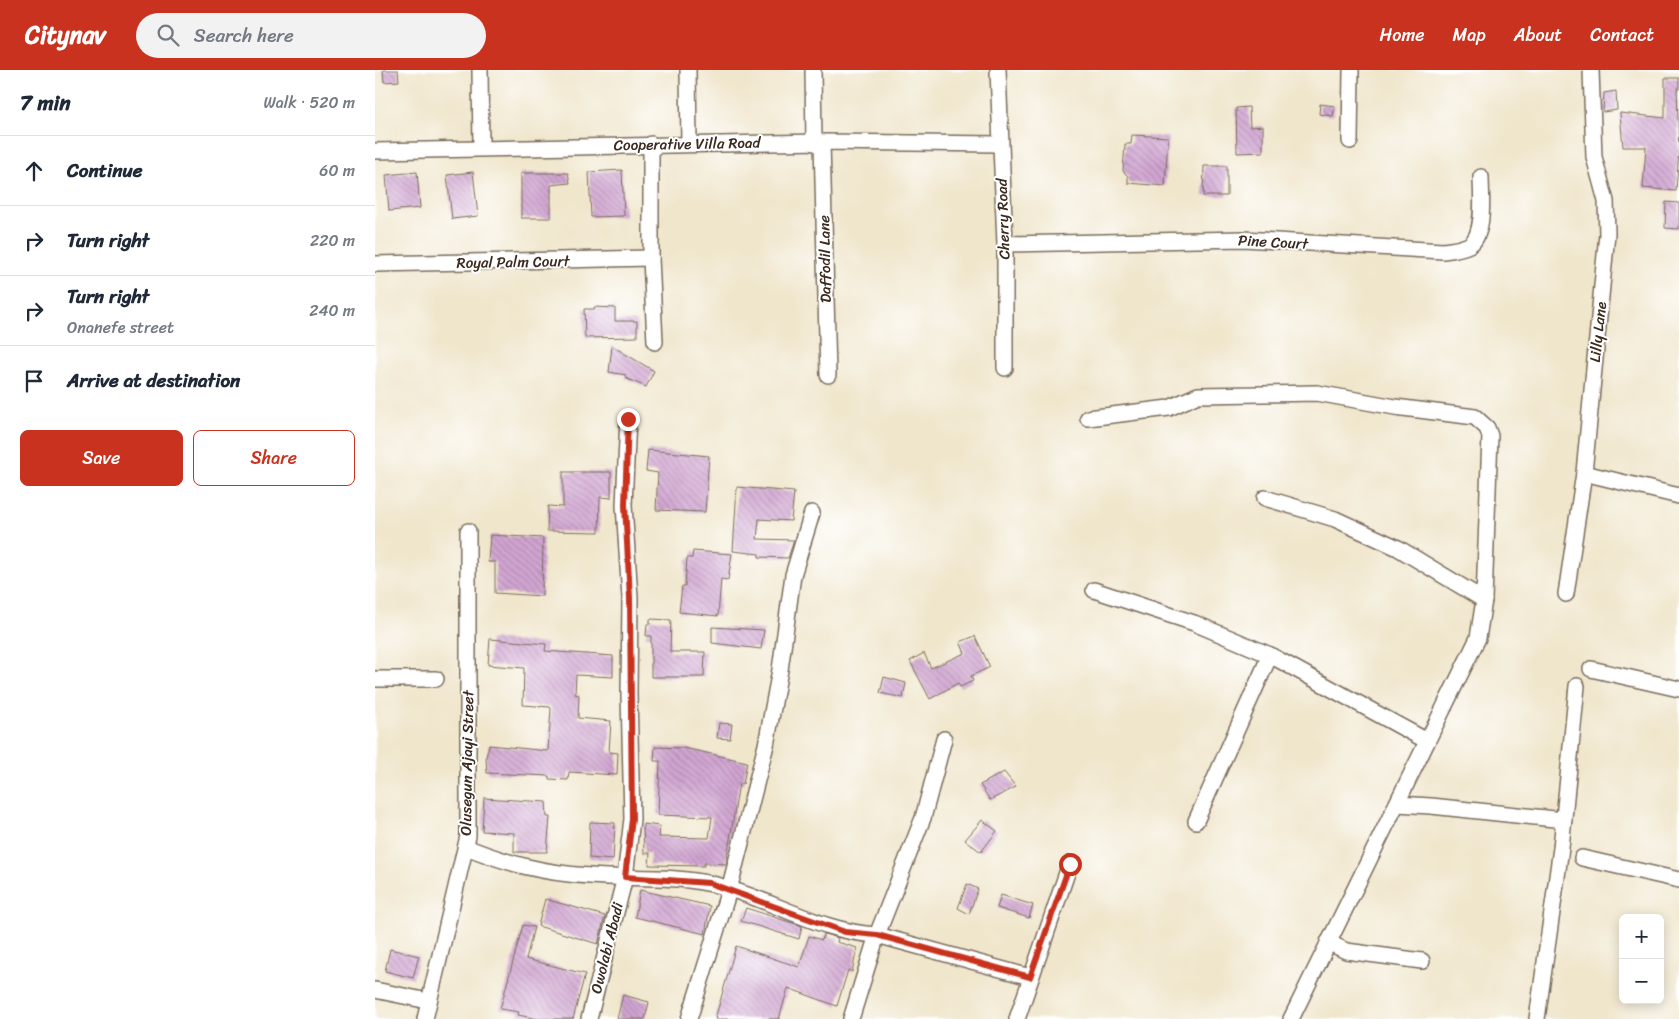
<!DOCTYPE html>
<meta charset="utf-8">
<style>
:root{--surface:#fff;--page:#f2f2f3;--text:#1f2937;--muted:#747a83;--line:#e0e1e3;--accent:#c8321e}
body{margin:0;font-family:Sriracha,sans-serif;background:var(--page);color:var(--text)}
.controls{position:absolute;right:15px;bottom:15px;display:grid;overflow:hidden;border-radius:8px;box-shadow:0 2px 12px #0003}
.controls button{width:45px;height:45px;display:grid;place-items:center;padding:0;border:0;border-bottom:1px solid var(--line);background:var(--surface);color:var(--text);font:25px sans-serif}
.stop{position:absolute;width:15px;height:15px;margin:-11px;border:4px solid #c8321e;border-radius:50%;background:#fff}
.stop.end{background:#c8321e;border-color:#fff;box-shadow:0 1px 5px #0008}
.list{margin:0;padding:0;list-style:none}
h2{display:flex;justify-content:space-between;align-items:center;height:65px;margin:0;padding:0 20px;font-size:21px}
h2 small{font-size:16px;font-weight:400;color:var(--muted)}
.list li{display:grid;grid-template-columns:32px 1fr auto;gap:15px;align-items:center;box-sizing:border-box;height:70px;padding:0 20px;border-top:1px solid var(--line)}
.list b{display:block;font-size:19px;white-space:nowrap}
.list p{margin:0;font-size:16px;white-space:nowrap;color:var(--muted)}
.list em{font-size:16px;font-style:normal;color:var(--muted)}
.actions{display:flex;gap:10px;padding:15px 20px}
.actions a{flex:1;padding:11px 0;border:1px solid var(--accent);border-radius:8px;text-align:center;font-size:18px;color:var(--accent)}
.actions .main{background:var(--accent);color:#fff}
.icon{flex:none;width:28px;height:28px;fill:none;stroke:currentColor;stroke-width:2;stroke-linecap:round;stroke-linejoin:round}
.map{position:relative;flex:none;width:1304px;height:949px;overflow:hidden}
header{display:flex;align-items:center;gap:30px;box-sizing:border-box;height:70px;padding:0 25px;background:var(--accent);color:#fff}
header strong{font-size:24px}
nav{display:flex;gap:28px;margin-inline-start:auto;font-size:18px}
.search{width:350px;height:45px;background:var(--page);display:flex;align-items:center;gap:12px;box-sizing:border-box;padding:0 18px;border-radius:28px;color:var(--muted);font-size:19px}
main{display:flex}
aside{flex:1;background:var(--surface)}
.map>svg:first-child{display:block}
.building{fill:url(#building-back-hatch)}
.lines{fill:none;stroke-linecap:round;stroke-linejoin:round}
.street-casing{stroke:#7a6c5b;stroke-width:18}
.street{stroke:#fff;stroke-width:15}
.route{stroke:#c8321e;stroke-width:6}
.labels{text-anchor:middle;stroke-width:4;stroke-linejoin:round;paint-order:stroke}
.street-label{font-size:15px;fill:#3b2a1e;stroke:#fff}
</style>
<header>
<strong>Citynav</strong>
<div class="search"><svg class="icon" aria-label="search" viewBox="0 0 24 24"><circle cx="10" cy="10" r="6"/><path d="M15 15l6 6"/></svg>Search here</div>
<nav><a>Home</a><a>Map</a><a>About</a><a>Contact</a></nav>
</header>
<main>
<aside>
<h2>7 min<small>Walk · 520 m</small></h2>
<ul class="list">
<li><svg class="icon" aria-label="ahead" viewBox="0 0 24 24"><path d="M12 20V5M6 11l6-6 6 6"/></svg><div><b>Continue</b></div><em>60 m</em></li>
<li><svg class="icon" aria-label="right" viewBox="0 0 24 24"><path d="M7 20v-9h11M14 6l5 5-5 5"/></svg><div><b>Turn right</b></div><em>220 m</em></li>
<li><svg class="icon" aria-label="right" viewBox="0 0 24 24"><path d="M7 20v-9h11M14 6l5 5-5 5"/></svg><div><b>Turn right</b><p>Onanefe street</p></div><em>240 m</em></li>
<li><svg class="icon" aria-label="arrive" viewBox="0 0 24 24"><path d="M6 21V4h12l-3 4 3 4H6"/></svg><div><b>Arrive at destination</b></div></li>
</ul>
<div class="actions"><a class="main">Save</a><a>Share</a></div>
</aside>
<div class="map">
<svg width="1304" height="949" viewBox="0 0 1304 949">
<defs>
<pattern id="building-back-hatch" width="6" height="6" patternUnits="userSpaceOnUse" patternTransform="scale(1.25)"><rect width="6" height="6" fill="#d1a5d2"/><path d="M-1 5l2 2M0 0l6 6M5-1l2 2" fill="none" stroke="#ab87aa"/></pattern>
</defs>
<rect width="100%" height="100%" fill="#fff"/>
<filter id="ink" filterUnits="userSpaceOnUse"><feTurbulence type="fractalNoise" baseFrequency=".02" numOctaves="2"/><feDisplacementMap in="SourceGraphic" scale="10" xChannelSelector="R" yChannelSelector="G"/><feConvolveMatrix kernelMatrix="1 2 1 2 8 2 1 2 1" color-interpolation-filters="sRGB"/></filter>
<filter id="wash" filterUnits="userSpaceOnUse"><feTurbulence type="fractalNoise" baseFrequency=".0096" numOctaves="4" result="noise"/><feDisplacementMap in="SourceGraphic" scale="20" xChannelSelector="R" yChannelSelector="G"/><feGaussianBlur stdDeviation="1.12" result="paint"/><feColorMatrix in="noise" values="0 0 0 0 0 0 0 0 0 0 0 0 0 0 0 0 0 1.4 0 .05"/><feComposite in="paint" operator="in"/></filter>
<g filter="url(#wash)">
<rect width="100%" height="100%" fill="#f0e6cc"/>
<g id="blocks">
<g class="building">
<polygon points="8,0 23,0 24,11 9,12"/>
<polygon points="1290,8 1304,8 1304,19 1302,19 1304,81 1301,121 1268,118 1271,77 1248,77 1245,43 1290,48"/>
<polygon points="1241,21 1242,40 1228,42 1229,23"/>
<polygon points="945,34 960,36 958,46 944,44"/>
<polygon points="874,37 875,57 888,56 888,82 862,83 861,38"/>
<polygon points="757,65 793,67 790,116 753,113 753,106 748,101 750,74 756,74"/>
<polygon points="829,96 852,96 852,126 828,126"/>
<polygon points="247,100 249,146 216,147 214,102"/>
<polygon points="42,102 45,138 14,141 11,105"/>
<polygon points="98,102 103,146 77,149 72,105"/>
<polygon points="146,103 193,103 195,113 176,115 176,148 146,148"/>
<polygon points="1291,132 1304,133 1304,159 1290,158"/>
<polygon points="219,237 240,238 240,251 262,251 262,267 210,268 209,239 220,239"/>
<polygon points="237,276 279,301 271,317 250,308 251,305 234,302"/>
<polygon points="273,380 334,386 330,442 281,440 283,403 271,401"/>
<polygon points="188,402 236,402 236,428 225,427 224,462 172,461 173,436 188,437"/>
<polygon points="362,417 419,422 416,451 384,449 382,469 419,470 413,488 384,487 384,484 358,481"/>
<polygon points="115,465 168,468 167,526 120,523 120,492 113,492"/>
<polygon points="318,481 357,484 353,510 346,509 343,546 304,542 307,516 310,516 312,488 317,488"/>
<polygon points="275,549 296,550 295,582 330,582 329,607 276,607 276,566 271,566 272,554 275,554"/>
<polygon points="337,557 389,560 386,579 337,573"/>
<polygon points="600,566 615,597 596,606 598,611 585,617 583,613 555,629 535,591 549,583 556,598 590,583 585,572"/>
<polygon points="115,569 171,574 170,581 238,586 238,607 201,605 200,624 204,625 203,648 236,651 234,682 243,683 242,705 194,702 193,710 174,709 174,706 112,703 111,687 114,675 173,681 176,639 175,637 148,635 149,598 113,595"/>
<polygon points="509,607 531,613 528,628 505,623"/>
<polygon points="344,653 357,654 355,669 342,668"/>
<polygon points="280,677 309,678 372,692 368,714 364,713 351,794 329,793 329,796 274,795 275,783 269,783 268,754 285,756 284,767 334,768 337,747 283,745 285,691 279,691"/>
<polygon points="629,702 641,717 615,730 605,715"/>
<polygon points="109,728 171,732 172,747 175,747 172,782 139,782 139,763 107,761"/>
<polygon points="607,750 622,761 606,782 590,770"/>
<polygon points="215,752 240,753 238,790 214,788"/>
<polygon points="592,814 603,819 594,844 583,838"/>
<polygon points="265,820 335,836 330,864 260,847"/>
<polygon points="626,825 658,835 654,848 622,838"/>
<polygon points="170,829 230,846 223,874 163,856"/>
<polygon points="371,838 427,856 424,869 366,851"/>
<polygon points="148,855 159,857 151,889 210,904 198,949 163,949 143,945 144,942 125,939"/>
<polygon points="449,864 463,868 462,872 482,878 477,902 473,900 462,936 413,918 404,949 340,949 361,876 424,897 434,866 447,870"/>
<polygon points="15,879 44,886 38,908 10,901"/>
<polygon points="248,925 274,932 270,949 242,949"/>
</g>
</g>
</g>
<g filter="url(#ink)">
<use href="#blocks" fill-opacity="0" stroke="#7a6c5b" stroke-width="1"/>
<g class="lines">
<g class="street-casing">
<g id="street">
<polyline points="105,0 106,78"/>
<polyline points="313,0 314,74"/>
<polyline points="438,0 439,73"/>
<polyline points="623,0 630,174 630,298"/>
<polyline points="975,71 976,0"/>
<polyline points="447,72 453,305"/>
<polyline points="276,74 276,188 280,272"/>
<polyline points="0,81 447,72 624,74"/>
<path d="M630 174 868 169 1068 181C1077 180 1086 179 1094 175 1111 165 1106 123 1106 107"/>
<polyline points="0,194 276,188"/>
<polyline points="713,348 794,338 823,325 942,323 1020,337 1100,347 1112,358 1115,366 1109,530 1103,568 916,949"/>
<polyline points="1209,403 1304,426"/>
<polyline points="890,428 960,449 1023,478 1109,530"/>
<polyline points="719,520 819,553 895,585 1052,671"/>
<polyline points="1191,524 1209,403 1232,164 1231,131 1219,87 1216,0"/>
<polyline points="1216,599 1304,619"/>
<polyline points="0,609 61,609"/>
<polyline points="1022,734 1056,736 1189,750"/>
<polyline points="821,751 895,585"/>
<path d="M91 777C134 794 168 803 215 806 253 809 300 805 337 814 393 827 444 862 502 865L548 748 569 669"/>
<polyline points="1207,788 1304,810"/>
<polyline points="953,872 971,881 1047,891"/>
<polyline points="0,920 53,931"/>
<polyline points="50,949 93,766 93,461"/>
<polyline points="214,949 250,807 257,749 254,624 255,528 249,435 253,349"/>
<polyline points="314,949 354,820 391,675 405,600 418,505 437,443"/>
<polyline points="476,949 502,865 655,907"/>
<polyline points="642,949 695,794"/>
<polyline points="1162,949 1186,778 1202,616"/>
</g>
</g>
<use href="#street" class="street"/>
</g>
</g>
<g class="lines" filter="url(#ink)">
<polyline class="route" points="253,349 250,435 255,528 257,749 250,807 334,813 470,862 502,865 655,907 695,794"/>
</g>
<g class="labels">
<g class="street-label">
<text transform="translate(312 74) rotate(-1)" y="5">Cooperative Villa Road</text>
<text transform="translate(628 149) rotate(-92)" y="5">Cherry Road</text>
<text transform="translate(898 172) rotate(3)" y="5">Pine Court</text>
<text transform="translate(450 189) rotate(-91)" y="5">Daffodil Lane</text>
<text transform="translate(138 192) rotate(-1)" y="5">Royal Palm Court</text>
<text transform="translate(1223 262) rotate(-84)" y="5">Lilly Lane</text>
<text transform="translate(92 693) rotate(-89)" y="5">Olusegun Ajayi Street</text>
<text transform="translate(232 878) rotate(-76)" y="5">Owolabi Abadi</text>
</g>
</g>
</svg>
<div class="controls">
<button>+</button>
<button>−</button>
</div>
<div class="stop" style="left:695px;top:794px"></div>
<div class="stop end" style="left:253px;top:349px"></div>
</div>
</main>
